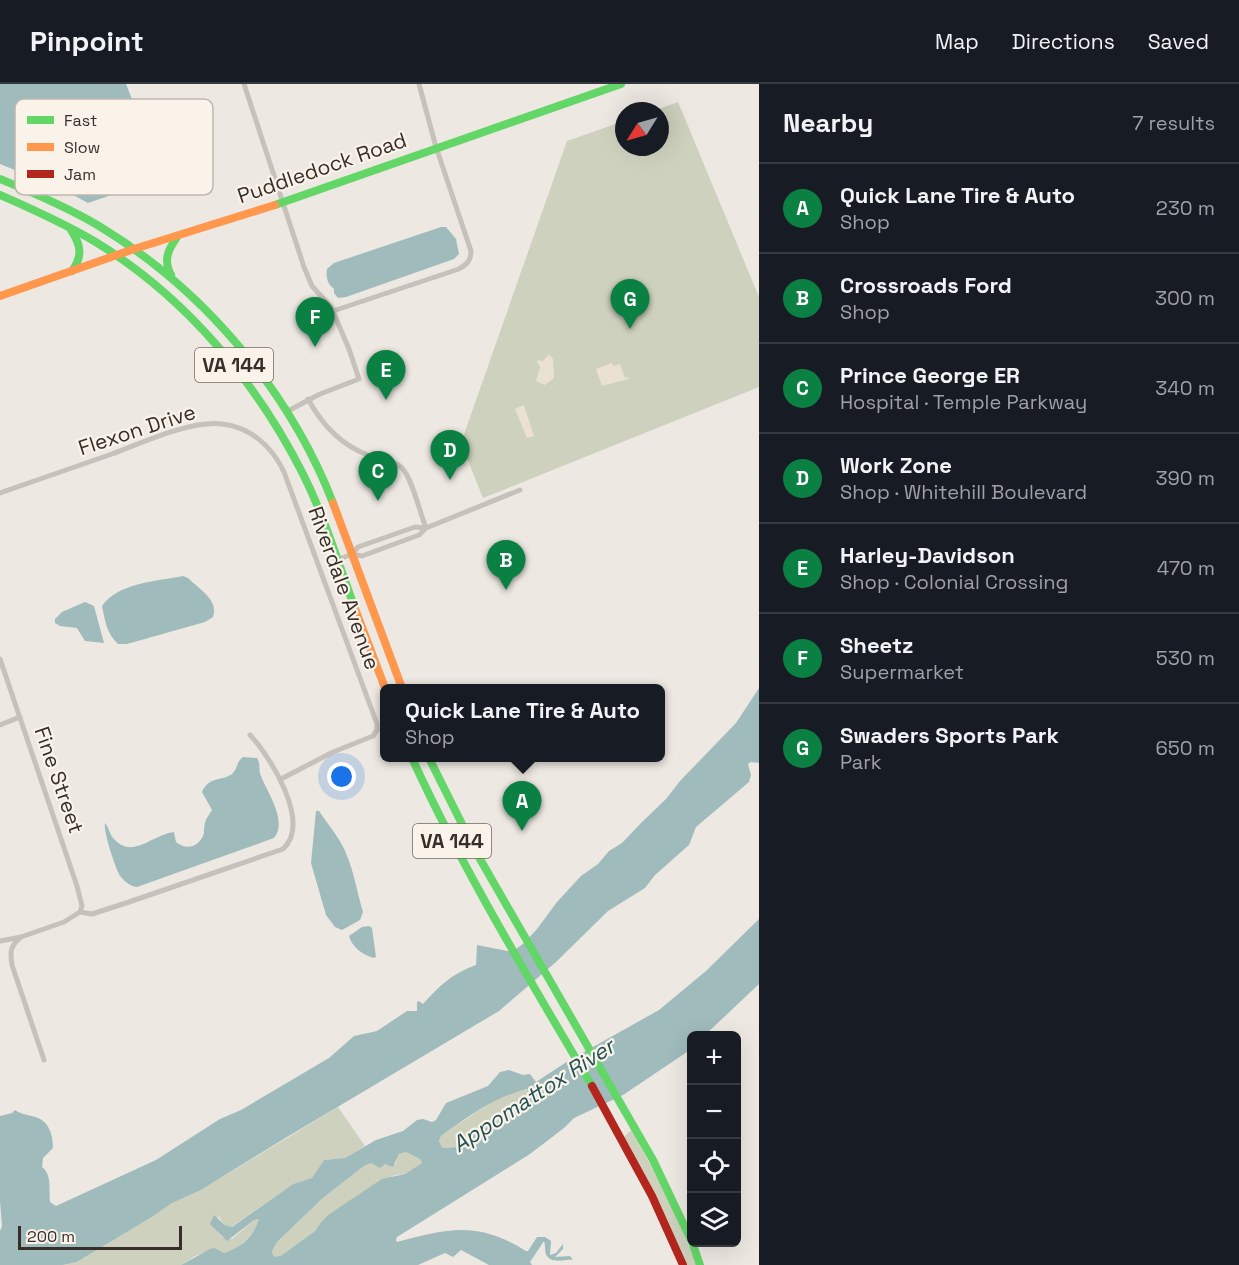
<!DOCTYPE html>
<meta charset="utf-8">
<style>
:root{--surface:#171b24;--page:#20242c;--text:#f1f3f6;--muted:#9ea1a6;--line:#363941;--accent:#0b8043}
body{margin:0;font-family:"Space Grotesk",sans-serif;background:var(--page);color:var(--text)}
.controls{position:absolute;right:18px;bottom:18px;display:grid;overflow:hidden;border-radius:9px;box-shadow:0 6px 24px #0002}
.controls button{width:54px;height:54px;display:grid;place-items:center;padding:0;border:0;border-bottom:2px solid var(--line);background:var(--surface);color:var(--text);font:30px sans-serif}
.compass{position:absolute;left:615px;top:18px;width:54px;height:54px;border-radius:50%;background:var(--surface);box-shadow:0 6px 24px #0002;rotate:233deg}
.scale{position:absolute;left:18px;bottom:15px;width:164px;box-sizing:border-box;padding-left:6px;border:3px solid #372e2a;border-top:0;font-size:16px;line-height:21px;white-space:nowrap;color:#372e2a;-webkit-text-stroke:4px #f9f3ea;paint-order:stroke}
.you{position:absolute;left:342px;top:693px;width:21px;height:21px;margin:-15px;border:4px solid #fff;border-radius:50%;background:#1a73e8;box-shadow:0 0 0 9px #1a73e833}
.badge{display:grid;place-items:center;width:39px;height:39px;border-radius:50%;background:var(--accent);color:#fff;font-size:20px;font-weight:700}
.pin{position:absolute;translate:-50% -50px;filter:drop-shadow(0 2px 3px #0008)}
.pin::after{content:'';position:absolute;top:32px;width:21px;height:18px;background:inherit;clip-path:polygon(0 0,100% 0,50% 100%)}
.popup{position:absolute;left:380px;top:600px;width:285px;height:78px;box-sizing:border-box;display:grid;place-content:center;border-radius:9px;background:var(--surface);filter:drop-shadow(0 2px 4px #0005);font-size:20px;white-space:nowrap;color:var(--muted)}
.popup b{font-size:22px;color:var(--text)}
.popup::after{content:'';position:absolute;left:50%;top:100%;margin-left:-12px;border:12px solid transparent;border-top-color:var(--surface)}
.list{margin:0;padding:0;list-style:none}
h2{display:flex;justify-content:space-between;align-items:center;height:78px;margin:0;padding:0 24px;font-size:26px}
h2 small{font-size:20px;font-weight:400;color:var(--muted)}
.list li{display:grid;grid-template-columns:39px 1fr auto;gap:18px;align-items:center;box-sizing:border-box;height:90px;padding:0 24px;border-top:2px solid var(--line)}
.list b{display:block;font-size:22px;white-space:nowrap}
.list p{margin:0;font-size:20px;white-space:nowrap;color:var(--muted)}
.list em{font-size:20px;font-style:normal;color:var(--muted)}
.icon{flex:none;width:33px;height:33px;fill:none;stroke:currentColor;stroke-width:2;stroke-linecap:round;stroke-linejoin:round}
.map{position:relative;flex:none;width:759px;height:1181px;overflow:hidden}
header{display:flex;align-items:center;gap:36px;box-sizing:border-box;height:84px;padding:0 30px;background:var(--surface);border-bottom:2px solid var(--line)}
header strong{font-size:28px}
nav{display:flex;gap:33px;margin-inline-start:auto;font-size:21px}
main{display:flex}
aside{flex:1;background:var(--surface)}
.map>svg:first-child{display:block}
.green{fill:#cdd1bd}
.plaza{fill:#eae1d3}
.water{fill:#a0bbbc;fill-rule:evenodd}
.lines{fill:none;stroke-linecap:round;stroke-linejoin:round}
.street{stroke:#c6c1bb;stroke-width:5}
.fast{stroke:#63d668;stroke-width:8}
.slow{stroke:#ff974d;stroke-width:8}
.jam{stroke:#b3261e;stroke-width:8}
.labels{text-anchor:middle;stroke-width:4.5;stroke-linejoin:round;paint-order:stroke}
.shield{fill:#f9f3ea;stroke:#716964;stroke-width:1.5}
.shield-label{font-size:20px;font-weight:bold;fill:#372e2a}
.street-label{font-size:21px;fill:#372e2a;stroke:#f9f3ea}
.water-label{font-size:22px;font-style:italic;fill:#225055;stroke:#f9f3ea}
.key{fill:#f9f3ea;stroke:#bfb8b0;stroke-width:1.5}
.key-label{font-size:16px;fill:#372e2a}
</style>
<header>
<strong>Pinpoint</strong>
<nav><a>Map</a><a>Directions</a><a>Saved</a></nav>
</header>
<main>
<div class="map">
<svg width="759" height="1181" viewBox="0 0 759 1181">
<rect width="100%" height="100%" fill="#ede8e2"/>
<g class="green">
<polygon points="678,18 759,213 759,303 483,414 461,359 567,57 624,37 624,63 660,63 660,27 653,27"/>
<polygon points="524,1005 529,1007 529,1011 512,1030 478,1048 457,1063 445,1064 442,1063 439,1057 441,1052 497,1014"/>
<path d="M338 1023 365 1062 345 1074 324 1076 312 1094 293 1100 231 1143 225 1141 218 1132 215 1144 222 1153 232 1155 254 1136 259 1135C252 1153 243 1162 224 1169L215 1164 195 1172 181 1181H64L77 1178 89 1171 172 1119 201 1106Z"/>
<path d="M631 1046C656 1089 679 1135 696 1181H686L624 1053Z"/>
<polygon points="406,1068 420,1075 422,1079 405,1090 395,1091 328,1131 321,1138 315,1147 282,1171 276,1173 273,1171 272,1167 277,1158 324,1113 364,1082 371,1079 395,1081 399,1070"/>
</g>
<g class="plaza">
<polygon points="549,270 553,275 554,294 545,301 536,297 540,283 537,278 538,276 543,277"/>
<polygon points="612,279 613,282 620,280 625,294 628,293 629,295 602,302 596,285"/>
<polygon points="524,321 534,352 527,354 515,325"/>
</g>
<g class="water">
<polygon points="0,0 126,0 145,48 158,92 155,96 88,119 62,105 0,80"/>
<path d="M441 143H446L456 155 459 170 454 175 346 213 338 214 334 209V205C327 200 326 193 327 185L334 179Z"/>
<path d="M183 492 188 494C199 505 219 516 213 533L205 538 127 560H118C107 550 105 537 102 522 118 499 157 497 183 492Z"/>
<polygon points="85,518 94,522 104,559 85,557 77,544 60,542 55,539 55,535 62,528"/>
<path d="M759 604V679L751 678 748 680 751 691 749 698 696 743 689 761 655 791 645 804 608 827 556 878 499 927 287 1053 201 1106 172 1119 153 1132 77 1178 63 1181H0V1147L2 1142 0 1117V1032L12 1029 15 1026C22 1031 31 1031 38 1034 50 1039 53 1053 53 1064L43 1074 42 1083C52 1090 49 1107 50 1118L56 1122 156 1076 220 1035 241 1026 329 974 354 952 377 947 407 927H417V918L419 917 423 920C439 902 453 889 476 881L477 861 512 868 524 859 537 845 557 818 581 792 598 780 609 767 622 759 641 739 666 715 680 697 736 639Z"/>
<path d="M243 673 257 674C261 680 258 686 261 692 267 708 288 737 274 754L137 803C130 802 125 798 121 793 116 787 103 747 105 739 109 744 110 751 114 755 133 776 153 750 174 748L176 758C186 767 200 763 204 749 204 746 204 742 205 739 206 734 210 730 212 726L202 708C210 691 221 698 232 690 238 684 236 678 243 673Z"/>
<path d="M316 727H319C326 738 335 748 341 759 353 780 356 805 363 828L360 836 342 846 335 843 326 831 311 779Z"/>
<path d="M759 835V900L705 951 692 952 690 966 623 1011 574 1034 564 1044 530 1070 397 1153 396 1156 397 1158C449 1144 478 1137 526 1167H528L537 1153H545L551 1157 550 1171 556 1169 563 1160V1165L555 1173 570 1172 573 1176C565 1175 552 1180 547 1172 544 1168 546 1162 544 1157L530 1178 532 1181H489L461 1166 453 1173 445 1169 418 1181H181L210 1165 215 1164 224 1169C243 1162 252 1154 259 1135L254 1136 227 1157 210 1140 214 1131 225 1141 232 1143 293 1100 312 1094 324 1076 345 1074 376 1056 403 1047 417 1036 423 1035 432 1038 436 1036 446 1019 488 1002 500 988 509 986 523 991 530 990 536 998 568 977 659 926 706 887ZM527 1005 529 1011 512 1030 478 1048 457 1063 445 1064 442 1063 439 1057 441 1052C471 1031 492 1014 527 1005ZM406 1068 420 1075 422 1079 405 1090 382 1095 328 1131 321 1138 315 1147 282 1171 276 1173 273 1171 272 1167 277 1158 324 1113 364 1082 371 1079 380 1084 385 1080 393 1083 399 1070Z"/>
<path d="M369 842 372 844 376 873 373 874C362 870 352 863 349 852L362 843Z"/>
</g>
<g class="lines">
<g class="street">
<polyline points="244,0 304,183 312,202 331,223 349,265 359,295 320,310 286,328"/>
<path d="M333 227 459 185C467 180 471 177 471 167L436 63 419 0"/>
<path d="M308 315C321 339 341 361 368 371 378 375 394 376 402 384 412 394 420 429 426 444"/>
<path d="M0 409C37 396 75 383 112 370 142 359 191 336 222 340 250 343 272 362 284 388L377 640V646L373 652 333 668 281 695"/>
<polyline points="352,470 362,472 419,451 426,444 520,406"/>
<polyline points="337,476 352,470 358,463 415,443 426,444"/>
<polyline points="0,575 77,802 82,822 80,828"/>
<polyline points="0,641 20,633"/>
<path d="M20 854C10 862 10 869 12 881L44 976"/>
<path d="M0 857 21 853 64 838 80 828 92 830 129 818 283 765C312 739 270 672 250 651"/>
</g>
<g class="fast">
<path d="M0 95C34 109 67 123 99 142 203 205 289 306 333 419"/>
<path d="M0 111C32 125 63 139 94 157 185 212 256 297 303 390 324 432 338 478 354 522"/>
<polyline points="275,121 621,0"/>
<path d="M71 146C81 161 83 172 72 187"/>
<path d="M171 191C163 176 168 166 177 153"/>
<path d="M412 674C464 788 529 894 592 1002"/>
<polyline points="429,674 476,768 653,1076 692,1158"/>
<polyline points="692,1158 700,1181"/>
</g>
<g class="slow">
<polyline points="0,212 134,165 275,121"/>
<polyline points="333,419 402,604"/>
<polyline points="354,522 385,604"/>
</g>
<polyline class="jam" points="592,1002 652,1112 683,1181"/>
</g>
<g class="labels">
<g class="shield">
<rect x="195" y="264" width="78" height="34" rx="4.5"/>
<rect x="413" y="740" width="78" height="34" rx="4.5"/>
</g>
<g class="shield-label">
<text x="234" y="288">VA 144</text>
<text x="452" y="764">VA 144</text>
</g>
<g class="street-label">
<text transform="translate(322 84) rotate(-19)" y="7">Puddledock Road</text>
<text transform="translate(137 346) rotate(-18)" y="7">Flexon Drive</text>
<text transform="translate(344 504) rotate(70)" y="7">Riverdale Avenue</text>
<text transform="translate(59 696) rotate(71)" y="7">Fine Street</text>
</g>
<g class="water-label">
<text transform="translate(533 1011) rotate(-33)" y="8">Appomattox River</text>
</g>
</g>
<rect x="15" y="15" width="198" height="96" rx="9" class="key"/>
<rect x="27" y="32" width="27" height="8" fill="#63d668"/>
<rect x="27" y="59" width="27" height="8" fill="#ff974d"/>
<rect x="27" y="86" width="27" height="8" fill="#b3261e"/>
<g class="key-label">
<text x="64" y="42">Fast</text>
<text x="64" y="69">Slow</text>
<text x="64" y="96">Jam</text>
</g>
</svg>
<div class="controls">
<button>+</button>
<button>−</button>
<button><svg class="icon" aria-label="locate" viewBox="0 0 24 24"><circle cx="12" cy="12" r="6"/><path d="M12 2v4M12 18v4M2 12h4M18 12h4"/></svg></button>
<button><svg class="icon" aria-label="layers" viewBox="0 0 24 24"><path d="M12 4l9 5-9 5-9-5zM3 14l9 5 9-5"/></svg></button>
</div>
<svg class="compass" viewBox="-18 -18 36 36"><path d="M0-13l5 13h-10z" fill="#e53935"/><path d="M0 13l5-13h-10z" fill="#9ea1a6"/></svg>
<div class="scale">200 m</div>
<div class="you"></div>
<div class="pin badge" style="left:522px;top:747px">A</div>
<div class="popup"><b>Quick Lane Tire &amp; Auto</b>Shop</div>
<div class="pin badge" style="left:506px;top:506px">B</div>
<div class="pin badge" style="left:378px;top:417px">C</div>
<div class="pin badge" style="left:450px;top:396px">D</div>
<div class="pin badge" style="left:386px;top:316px">E</div>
<div class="pin badge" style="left:315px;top:263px">F</div>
<div class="pin badge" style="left:630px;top:245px">G</div>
</div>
<aside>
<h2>Nearby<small>7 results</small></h2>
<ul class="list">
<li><span class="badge">A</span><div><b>Quick Lane Tire &amp; Auto</b><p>Shop</p></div><em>230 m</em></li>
<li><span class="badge">B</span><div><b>Crossroads Ford</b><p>Shop</p></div><em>300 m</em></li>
<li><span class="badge">C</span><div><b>Prince George ER</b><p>Hospital · Temple Parkway</p></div><em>340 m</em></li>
<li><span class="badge">D</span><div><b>Work Zone</b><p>Shop · Whitehill Boulevard</p></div><em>390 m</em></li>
<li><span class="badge">E</span><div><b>Harley-Davidson</b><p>Shop · Colonial Crossing</p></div><em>470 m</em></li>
<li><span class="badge">F</span><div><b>Sheetz</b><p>Supermarket</p></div><em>530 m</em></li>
<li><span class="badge">G</span><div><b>Swaders Sports Park</b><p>Park</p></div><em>650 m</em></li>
</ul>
</aside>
</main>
